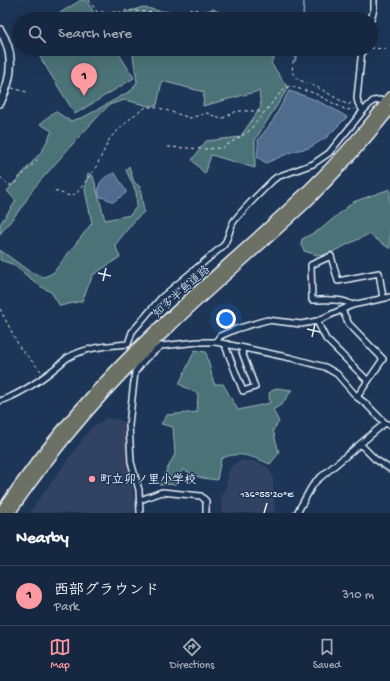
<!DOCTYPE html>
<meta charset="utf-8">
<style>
:root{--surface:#162841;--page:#23344c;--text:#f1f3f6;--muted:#9ea6b1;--line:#35445a;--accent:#ff9aa2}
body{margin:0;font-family:"Gochi Hand","Klee One",sans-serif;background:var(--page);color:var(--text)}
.you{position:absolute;left:226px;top:319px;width:14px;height:14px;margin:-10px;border:3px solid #fff;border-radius:50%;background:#1a73e8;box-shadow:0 0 0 6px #1a73e833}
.badge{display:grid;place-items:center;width:26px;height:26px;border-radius:50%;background:var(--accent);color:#111;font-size:13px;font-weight:700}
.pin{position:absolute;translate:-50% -33px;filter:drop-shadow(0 1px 2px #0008)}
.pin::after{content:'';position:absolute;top:21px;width:14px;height:12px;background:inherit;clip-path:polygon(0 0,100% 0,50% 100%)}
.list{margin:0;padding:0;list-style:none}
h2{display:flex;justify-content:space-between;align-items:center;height:52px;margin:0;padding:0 16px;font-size:17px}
h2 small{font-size:13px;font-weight:400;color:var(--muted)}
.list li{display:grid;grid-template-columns:26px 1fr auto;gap:12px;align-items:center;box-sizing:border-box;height:60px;padding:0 16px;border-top:1px solid var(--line)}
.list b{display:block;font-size:15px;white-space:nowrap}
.list p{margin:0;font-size:13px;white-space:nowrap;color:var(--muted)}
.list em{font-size:13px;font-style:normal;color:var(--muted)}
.icon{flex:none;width:22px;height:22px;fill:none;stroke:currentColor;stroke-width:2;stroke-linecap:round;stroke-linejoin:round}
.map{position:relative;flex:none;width:390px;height:513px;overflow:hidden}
.search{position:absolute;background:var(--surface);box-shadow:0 4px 16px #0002;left:12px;right:12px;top:12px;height:44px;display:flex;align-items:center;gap:10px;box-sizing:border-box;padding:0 14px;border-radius:22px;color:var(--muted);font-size:15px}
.sheet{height:112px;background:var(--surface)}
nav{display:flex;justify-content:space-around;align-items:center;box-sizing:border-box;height:56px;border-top:1px solid var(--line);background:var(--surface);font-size:11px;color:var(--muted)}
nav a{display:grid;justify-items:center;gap:2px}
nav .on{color:var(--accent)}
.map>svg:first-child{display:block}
.built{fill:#334364}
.green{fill:#4b7377;stroke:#9ab2b8}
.water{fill:#506c8f;stroke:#8da1b9}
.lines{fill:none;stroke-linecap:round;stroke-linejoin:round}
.stream{stroke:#8da1b9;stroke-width:1.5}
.street-casing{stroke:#e8f1f8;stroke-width:8}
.secondary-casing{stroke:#e8f1f8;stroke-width:10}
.highway-casing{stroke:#e8f1f8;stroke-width:12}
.path{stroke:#e8f1f8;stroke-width:1;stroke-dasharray:3 3;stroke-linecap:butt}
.street{stroke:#1d3557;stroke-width:5}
.secondary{stroke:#1d3557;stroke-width:7}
.highway{stroke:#6c7065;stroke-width:9}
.ticks{fill:none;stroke:#e8f1f8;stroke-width:1.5}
.poi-dot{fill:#ff9aa2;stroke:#1d3557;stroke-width:1.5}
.labels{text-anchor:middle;stroke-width:3;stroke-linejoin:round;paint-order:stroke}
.street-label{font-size:12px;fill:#e8f1f8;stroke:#1d3557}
.poi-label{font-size:12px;font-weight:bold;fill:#e8f1f8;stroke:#1d3557;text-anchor:start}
.ticks-label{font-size:10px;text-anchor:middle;fill:#e8f1f8;stroke:#1d3557;stroke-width:3;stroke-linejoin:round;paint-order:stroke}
</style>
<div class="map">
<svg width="390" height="513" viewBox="0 0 390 513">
<rect width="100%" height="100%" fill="#1d3557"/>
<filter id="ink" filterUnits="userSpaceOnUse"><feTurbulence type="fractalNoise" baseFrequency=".025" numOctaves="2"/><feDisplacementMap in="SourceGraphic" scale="8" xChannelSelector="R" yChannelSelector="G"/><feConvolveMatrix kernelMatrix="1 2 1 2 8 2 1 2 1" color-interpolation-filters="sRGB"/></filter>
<g filter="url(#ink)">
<g class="built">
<polygon points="106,418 120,420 127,425 128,460 134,498 135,513 29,513 90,429"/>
<polygon points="243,460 254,461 266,466 271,472 273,478 275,513 223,513 221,497 226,486 229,469 235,463"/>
</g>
<g class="green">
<polygon points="81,0 86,0 98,19 50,19"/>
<polygon points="143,7 159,11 198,13 213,9 229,17 237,19 122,19 124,13"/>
<polygon points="35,49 116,49 134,78 75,114"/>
<polygon points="132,49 280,49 271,63 288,88 255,140 255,168 211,155 205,174 192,160 206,141 240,137 261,107 259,91 203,106 204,92 162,81 157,105 149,106 125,100 109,105 77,139 33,189 22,207 0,234 0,224 16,201 7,191 42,151 52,131 40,124 55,111 70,121 84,117 132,90 137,82"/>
<polygon points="129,166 134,182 140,187 144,212 135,220 115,245 120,257 93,275 82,301 60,306 51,292 40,286 12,264 0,260 0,250 29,271 44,277 53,273 92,223 85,190 88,173 93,176 105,220 130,215 137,206 136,192 126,170"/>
<polygon points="390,189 390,249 369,234 324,256 317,255 304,251 301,244 302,239 321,229 353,202"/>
<path d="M195 350 206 352 214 384H223L238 410 270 403 269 393 276 388 292 390 282 404 273 410 279 422 273 430 279 453 270 464C253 457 238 450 221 459L217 480C201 478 197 478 183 469L176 484 159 485 175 454 173 427 161 424 167 415 197 412 198 394 179 384Z"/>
</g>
<g class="water">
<path d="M289 91C311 97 328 105 347 117L327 137 309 148 294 151 266 163 257 157C257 150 259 147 258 140L272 122Z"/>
<path d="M115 173 126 191V193L113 202 105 198 100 197C94 186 104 175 115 173Z"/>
</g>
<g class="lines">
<g class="stream">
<polyline points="303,19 304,0"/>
<polyline points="295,61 298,49"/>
</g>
<g class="street-casing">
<g id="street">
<polyline points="371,19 374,9 374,0"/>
<polyline points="362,49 357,98 358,103 363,111"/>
<path d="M352 305C344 298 323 300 312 300L311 265 331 256 338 281 379 273 383 298"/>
<polyline points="342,310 349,324 383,359 357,397"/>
<polyline points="317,321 326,339 368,381"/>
<polyline points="216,342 220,336 236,329 267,320 301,324 317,321 352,305 390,297"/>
<polyline points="227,344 226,348 243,391 255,387 242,352 243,348"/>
<path d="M0 401C26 392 47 376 67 358 86 347 107 346 128 344L132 332 161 298 223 246C229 238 229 229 234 221 246 206 260 193 273 180L277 177 313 164 329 153 363 111 373 101 380 100"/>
<polyline points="361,445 375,459 390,469"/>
<polyline points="140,500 162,492 201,496 206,501 206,513"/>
<polyline points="140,513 139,490 131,462 129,425 135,372 145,359 161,346 198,342 216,342 291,358 325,367 337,374 357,397 365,403 385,423 390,425"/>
<polyline points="297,513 311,488 315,482 385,423"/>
</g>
</g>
<g class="secondary-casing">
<path id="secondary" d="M0 30C15 53 12 79 0 103"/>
</g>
<g class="highway-casing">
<g id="highway">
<path d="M0 513C47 442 103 379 165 321 242 248 327 183 390 97"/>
<path d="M10 513C56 445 111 382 171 326 214 284 261 246 305 204 335 175 363 143 390 110"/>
</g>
</g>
<g class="path">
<polyline points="89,0 97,12 123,12 127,10 136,11 164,14 194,9 229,19"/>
<polyline points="371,48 387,49"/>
<polyline points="292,49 294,55 292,72 297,79 319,88 348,105 351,103"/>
<polyline points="12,88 27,92"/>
<polyline points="168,147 205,149 222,148 248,132 282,91 289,86 314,93 346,110 354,109"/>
<polyline points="0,177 9,185 13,185 38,159"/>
<polyline points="55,191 70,196 77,193 95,169 110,138 133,116 146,107 156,107 190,118 207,113 221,119 237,111 257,111 263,113"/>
<polyline points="0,309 20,348 41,371"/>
</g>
<use href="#street" class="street"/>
<use href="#secondary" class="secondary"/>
<use href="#highway" class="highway"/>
</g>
</g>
<path class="ticks" d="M98 273 111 276M103 281 106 268M307 329 320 332M312 337 315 324M264 513 267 503"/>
<circle class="poi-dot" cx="92" cy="479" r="4"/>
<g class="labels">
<g class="street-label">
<text transform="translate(181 291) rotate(-42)" y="4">知多半島道路</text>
</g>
<g class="poi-label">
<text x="100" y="483">町立卯ノ里小学校</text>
</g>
</g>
<g class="ticks-label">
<text x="267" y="497">136°55'20"E</text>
</g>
</svg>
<div class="you"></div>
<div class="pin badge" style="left:84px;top:96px">1</div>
<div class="search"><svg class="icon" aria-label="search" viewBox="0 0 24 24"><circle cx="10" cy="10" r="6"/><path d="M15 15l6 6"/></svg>Search here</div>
</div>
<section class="sheet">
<h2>Nearby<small></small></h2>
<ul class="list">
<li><span class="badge">1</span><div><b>西部グラウンド</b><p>Park</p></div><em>310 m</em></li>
</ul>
</section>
<nav>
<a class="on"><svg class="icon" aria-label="map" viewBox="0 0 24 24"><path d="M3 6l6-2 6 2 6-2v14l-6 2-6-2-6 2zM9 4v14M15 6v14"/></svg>Map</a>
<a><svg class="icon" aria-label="directions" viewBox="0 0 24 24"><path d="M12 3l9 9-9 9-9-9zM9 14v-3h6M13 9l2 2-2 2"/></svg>Directions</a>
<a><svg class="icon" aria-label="saved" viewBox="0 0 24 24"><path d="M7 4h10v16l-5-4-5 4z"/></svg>Saved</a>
</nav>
